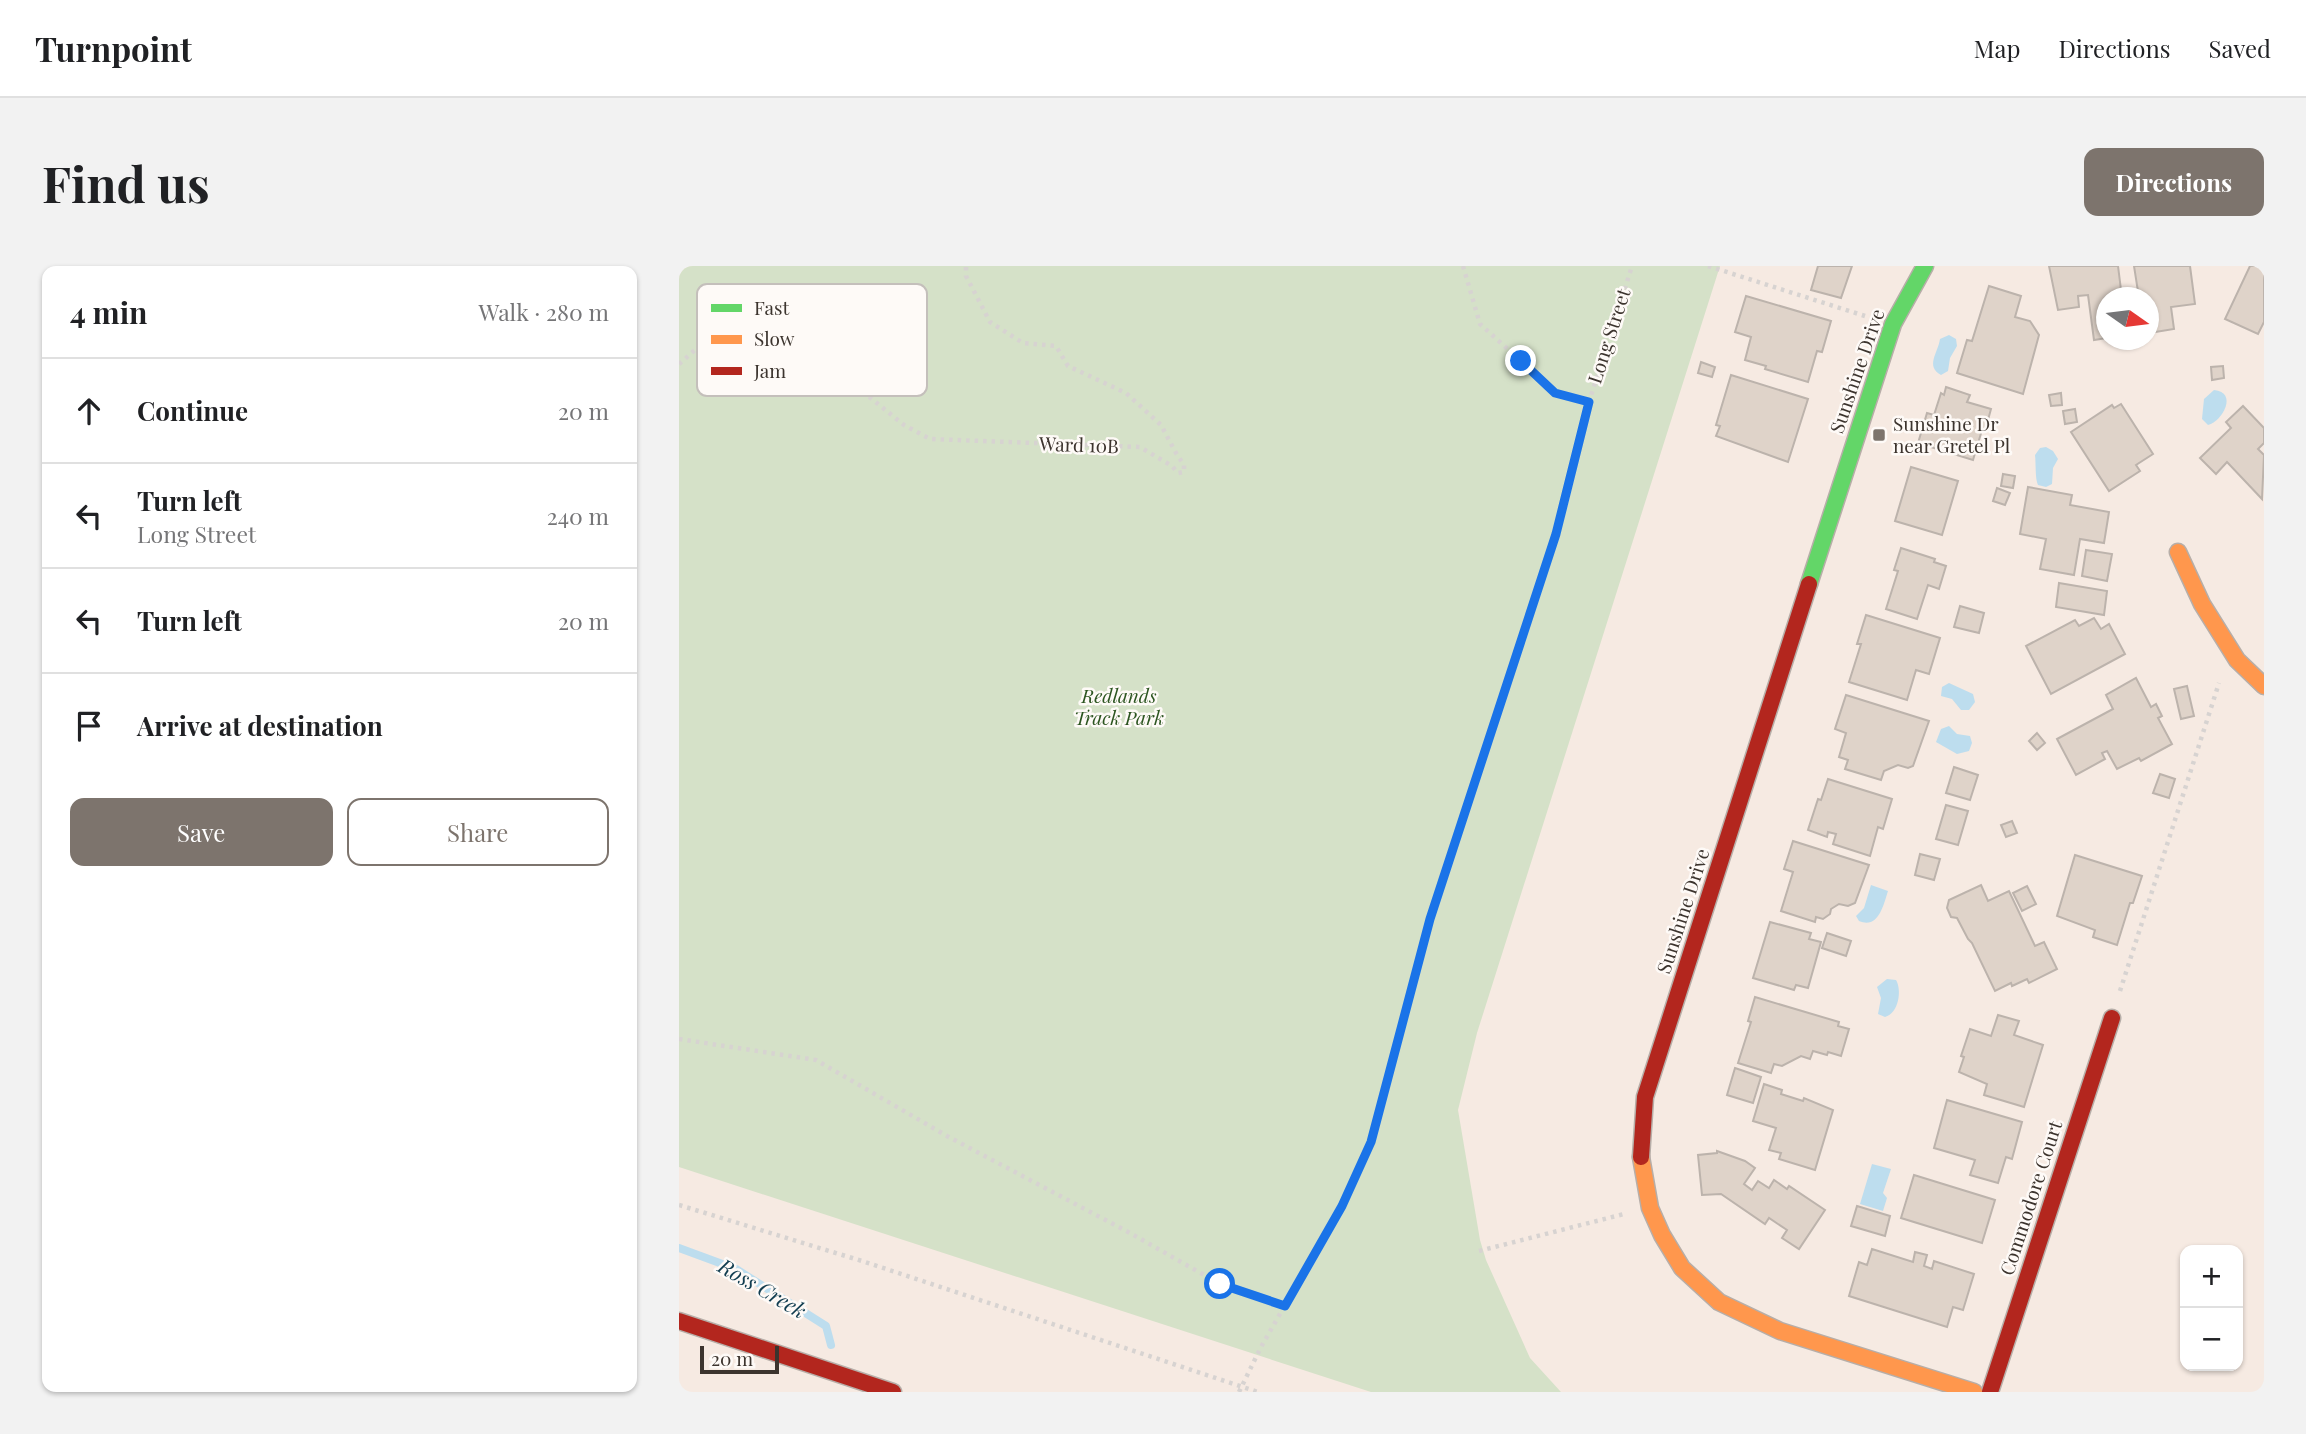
<!DOCTYPE html>
<meta charset="utf-8">
<style>
:root{--surface:#fff;--page:#f2f2f2;--text:#202124;--muted:#757577;--line:#e0e0e0;--accent:#7d746d}
body{margin:0;font-family:"Playfair Display",serif;background:var(--page);color:var(--text)}
.controls{position:absolute;right:21px;bottom:21px;display:grid;overflow:hidden;border-radius:14px;box-shadow:0 2px 5px #0004}
.controls button{width:63px;height:63px;display:grid;place-items:center;padding:0;border:0;border-bottom:2px solid var(--line);background:var(--surface);color:var(--text);font:35px sans-serif}
.compass{position:absolute;left:1417px;top:21px;width:63px;height:63px;border-radius:50%;background:var(--surface);box-shadow:0 2px 5px #0004;rotate:104deg}
.scale{position:absolute;left:21px;bottom:18px;width:79px;box-sizing:border-box;padding-left:7px;border:4px solid #3c342e;border-top:0;font-size:19px;line-height:24px;white-space:nowrap;color:#3c342e;-webkit-text-stroke:5px #fefaf7;paint-order:stroke}
.stop{position:absolute;width:21px;height:21px;margin:-16px;border:5px solid #1a73e8;border-radius:50%;background:#fff}
.stop.end{background:#1a73e8;border-color:#fff;box-shadow:0 2px 7px #0008}
.list{margin:0;padding:0;list-style:none}
h2{display:flex;justify-content:space-between;align-items:center;height:91px;margin:0;padding:0 28px;font-size:30px}
h2 small{font-size:23px;font-weight:400;color:var(--muted)}
.list li{display:grid;grid-template-columns:46px 1fr auto;gap:21px;align-items:center;box-sizing:border-box;height:105px;padding:0 28px;border-top:2px solid var(--line)}
.list b{display:block;font-size:26px;white-space:nowrap}
.list p{margin:0;font-size:23px;white-space:nowrap;color:var(--muted)}
.list em{font-size:23px;font-style:normal;color:var(--muted)}
.actions{display:flex;gap:14px;padding:21px 28px}
.actions a{flex:1;padding:16px 0;border:2px solid var(--accent);border-radius:14px;text-align:center;font-size:24px;color:var(--accent)}
.actions .main{background:var(--accent);color:#fff}
.icon{flex:none;width:38px;height:38px;fill:none;stroke:currentColor;stroke-width:2;stroke-linecap:round;stroke-linejoin:round}
.map{position:relative;flex:none;width:1585px;height:1126px;overflow:hidden;border-radius:14px}
header{display:flex;align-items:center;gap:42px;box-sizing:border-box;height:98px;padding:0 35px;background:var(--surface);border-bottom:2px solid var(--line)}
header strong{font-size:33px}
nav{display:flex;gap:38px;margin-inline-start:auto;font-size:24px}
.intro{display:flex;align-items:center;justify-content:space-between;box-sizing:border-box;height:168px;padding:0 42px}
h1{margin:0;font-size:49px}
.button{padding:18px 32px;border-radius:14px;background:var(--accent);color:#fff;font-size:24px;font-weight:700}
main{display:flex;gap:42px;padding:0 42px}
aside{flex:1;background:var(--surface);border-radius:14px;box-shadow:0 2px 5px #0004}
.map>svg:first-child{display:block}
.green{fill:#d5e1c8}
.water{fill:#bdddee}
.lines{fill:none;stroke-linecap:round;stroke-linejoin:round}
.stream{stroke:#bdddee;stroke-width:8}
.building{fill:#dfd3c9;stroke:#bcb3ac;stroke-width:2}
.fast-casing{stroke:#b7aea8;stroke-width:19}
.slow-casing{stroke:#b7aea8;stroke-width:19}
.jam-casing{stroke:#b7aea8;stroke-width:19}
.path{stroke:#d7d3d1;stroke-width:4.5;stroke-dasharray:3.5 5;stroke-linecap:butt}
.fast{stroke:#63d668;stroke-width:16}
.slow{stroke:#ff974d;stroke-width:16}
.jam{stroke:#b3261e;stroke-width:16}
.route{stroke:#1a73e8;stroke-width:9}
.poi-dot{fill:#7d746d;stroke:#fefaf7;stroke-width:2.5}
.labels{text-anchor:middle;stroke-width:5;stroke-linejoin:round;paint-order:stroke}
.street-label{font-size:19px;fill:#3c342e;stroke:#fefaf7}
.poi-label{font-size:19px;fill:#3c342e;stroke:#fefaf7;text-anchor:start}
.park-label{font-size:19px;font-style:italic;fill:#2c5520;stroke:#fefaf7}
.water-label{font-size:21px;font-style:italic;fill:#113d50;stroke:#fefaf7}
.key{fill:#fefaf7;stroke:#c4bfbb;stroke-width:2}
.key-label{font-size:19px;fill:#3c342e}
</style>
<header>
<strong>Turnpoint</strong>
<nav><a>Map</a><a>Directions</a><a>Saved</a></nav>
</header>
<div class="intro"><h1>Find us</h1><a class="button">Directions</a></div>
<main>
<aside>
<h2>4 min<small>Walk · 280 m</small></h2>
<ul class="list">
<li><svg class="icon" aria-label="ahead" viewBox="0 0 24 24"><path d="M12 20V5M6 11l6-6 6 6"/></svg><div><b>Continue</b></div><em>20 m</em></li>
<li><svg class="icon" aria-label="left" viewBox="0 0 24 24"><path d="M17 20v-9H6M10 6l-5 5 5 5"/></svg><div><b>Turn left</b><p>Long Street</p></div><em>240 m</em></li>
<li><svg class="icon" aria-label="left" viewBox="0 0 24 24"><path d="M17 20v-9H6M10 6l-5 5 5 5"/></svg><div><b>Turn left</b></div><em>20 m</em></li>
<li><svg class="icon" aria-label="arrive" viewBox="0 0 24 24"><path d="M6 21V4h12l-3 4 3 4H6"/></svg><div><b>Arrive at destination</b></div></li>
</ul>
<div class="actions"><a class="main">Save</a><a>Share</a></div>
</aside>
<div class="map">
<svg width="1585" height="1126" viewBox="0 0 1585 1126">
<rect width="100%" height="100%" fill="#f6eae2"/>
<polygon class="green" points="0,0 1041,0 798,767 779,844 801,974 807,994 851,1092 882,1126 692,1126 0,901"/>
<g class="water">
<path d="M1270 69 1277 73 1278 80 1271 92 1269 105 1262 109C1246 100 1259 87 1261 73Z"/>
<path d="M1535 124C1559 126 1544 155 1529 159L1523 153 1525 133Z"/>
<path d="M1367 181 1374 185 1379 193 1374 202 1373 218 1367 221 1359 219C1356 213 1357 197 1356 189L1361 182Z"/>
<polygon points="1270,417 1294,428 1296,436 1290,444 1282,444 1273,433 1262,430 1263,421"/>
<polygon points="1270,460 1278,468 1291,470 1293,477 1290,485 1278,488 1257,476 1262,463"/>
<path d="M1192 619 1209 625C1204 641 1199 663 1180 655L1177 650 1185 642Z"/>
<path d="M1208 713 1217 714C1223 724 1220 747 1206 751L1199 748 1202 732 1198 721Z"/>
<polygon points="1193,898 1212,903 1204,927 1208,932 1204,945 1181,938"/>
</g>
<g class="lines">
<polyline class="stream" points="0,982 57,1003 147,1060 152,1079"/>
</g>
<g class="building">
<polygon points="1139,0 1173,0 1162,32 1132,24"/>
<polygon points="1370,0 1439,0 1443,32 1428,32 1428,72 1415,74 1409,29 1399,30 1400,41 1379,44"/>
<polygon points="1455,0 1511,0 1516,38 1492,41 1495,63 1470,67 1470,32 1460,32"/>
<polygon points="1571,0 1585,0 1585,56 1579,68 1546,53"/>
<polygon points="1310,20 1342,30 1336,51 1351,55 1360,69 1344,128 1278,107 1288,74 1293,75"/>
<polygon points="1067,30 1152,55 1143,86 1138,85 1129,116 1086,103 1087,100 1066,94 1072,71 1056,66"/>
<polygon points="1022,96 1036,101 1033,111 1019,107"/>
<polygon points="1544,100 1545,112 1533,114 1532,101"/>
<polygon points="1052,109 1129,133 1109,196 1037,170 1041,160 1037,159"/>
<polygon points="1267,121 1291,129 1288,136 1312,143 1306,165 1303,164 1294,194 1239,177 1248,147 1255,149 1262,127 1265,129"/>
<polygon points="1382,127 1383,139 1372,140 1370,129"/>
<polygon points="1442,138 1474,188 1457,199 1461,205 1430,225 1392,166 1433,139 1435,142"/>
<polygon points="1564,140 1585,162 1585,177 1579,183 1585,189 1583,233 1548,196 1537,208 1521,192 1552,162 1547,156"/>
<polygon points="1396,143 1398,156 1386,158 1384,145"/>
<polygon points="1232,201 1279,215 1263,269 1216,255"/>
<polygon points="1324,208 1336,210 1334,222 1322,220"/>
<polygon points="1349,221 1393,229 1391,239 1430,246 1425,277 1401,273 1395,309 1361,303 1367,273 1341,268"/>
<polygon points="1318,222 1331,227 1326,239 1314,235"/>
<polygon points="1222,282 1256,293 1255,296 1267,300 1260,323 1249,319 1238,353 1207,343 1219,305 1215,304"/>
<polygon points="1407,284 1433,288 1428,315 1403,310"/>
<polygon points="1380,317 1428,325 1425,349 1377,341"/>
<polygon points="1281,340 1305,347 1300,367 1275,361"/>
<polygon points="1187,349 1261,372 1250,408 1237,404 1228,434 1170,416 1182,378 1178,378"/>
<polygon points="1415,352 1422,363 1430,358 1446,388 1372,428 1347,380 1396,354 1400,360"/>
<polygon points="1457,412 1472,441 1477,438 1483,450 1479,452 1493,478 1462,495 1460,492 1438,503 1428,485 1423,487 1426,493 1397,509 1378,473 1434,443 1427,429"/>
<polygon points="1508,420 1515,450 1502,453 1495,423"/>
<polygon points="1167,429 1250,455 1234,500 1229,502 1219,499 1205,505 1202,514 1166,503 1169,494 1160,491 1167,467 1156,463"/>
<polygon points="1358,467 1366,477 1358,484 1350,475"/>
<polygon points="1275,501 1299,509 1291,534 1267,527"/>
<polygon points="1481,508 1496,513 1490,532 1474,527"/>
<polygon points="1149,513 1213,533 1204,563 1199,561 1191,590 1154,578 1157,568 1149,566 1148,571 1129,564 1139,533 1142,534"/>
<polygon points="1267,539 1289,545 1279,579 1257,573"/>
<polygon points="1333,555 1338,567 1327,571 1322,559"/>
<polygon points="1114,575 1190,599 1176,637 1169,640 1160,638 1152,643 1151,648 1144,653 1137,651 1136,656 1102,645 1114,606 1105,603"/>
<polygon points="1241,588 1261,593 1255,614 1236,609"/>
<polygon points="1396,589 1463,610 1454,637 1451,637 1438,679 1414,671 1416,664 1378,650"/>
<polygon points="1302,619 1309,635 1330,625 1356,680 1365,676 1378,703 1350,717 1348,713 1333,720 1332,717 1316,725 1293,677 1289,673 1278,652 1272,651 1268,642 1270,634"/>
<polygon points="1348,620 1357,638 1343,645 1334,627"/>
<polygon points="1091,656 1132,667 1130,673 1142,676 1129,722 1117,719 1115,724 1074,712"/>
<polygon points="1148,667 1172,675 1167,690 1143,682"/>
<polygon points="1076,731 1160,756 1159,760 1170,763 1162,790 1149,786 1148,789 1134,785 1131,793 1122,790 1103,800 1095,798 1092,807 1059,797 1072,756 1069,755"/>
<polygon points="1319,749 1340,755 1335,769 1364,779 1345,841 1305,829 1308,818 1280,806 1285,791 1282,790 1291,763 1312,770"/>
<polygon points="1056,802 1082,811 1074,837 1048,829"/>
<polygon points="1085,818 1103,824 1102,828 1124,835 1125,832 1154,844 1136,904 1100,893 1102,887 1090,884 1097,862 1074,855"/>
<polygon points="1268,834 1343,856 1333,893 1327,891 1319,917 1291,909 1296,894 1255,882"/>
<polygon points="1038,885 1066,895 1076,902 1065,918 1073,924 1079,915 1090,922 1095,914 1108,923 1110,920 1146,944 1120,983 1103,972 1108,964 1090,952 1086,958 1042,928 1023,929 1019,889 1038,887"/>
<polygon points="1235,909 1316,934 1303,977 1222,952"/>
<polygon points="1178,940 1211,950 1206,970 1172,960"/>
<polygon points="1193,983 1234,996 1236,986 1248,989 1245,1000 1253,1003 1255,995 1295,1008 1284,1044 1274,1041 1268,1061 1170,1030 1180,996 1188,999"/>
</g>
<g class="lines">
<g class="fast-casing">
<polyline id="fast" points="1130,318 1214,58 1246,0"/>
</g>
<g class="slow-casing">
<g id="slow">
<polyline points="1499,286 1523,338 1558,394 1585,420"/>
<polyline points="962,891 971,942 983,969 1003,1002 1040,1036 1101,1065 1295,1126"/>
</g>
</g>
<g class="jam-casing">
<g id="jam">
<polyline points="962,891 966,831 1130,318"/>
<polyline points="0,1055 214,1126"/>
<polyline points="1311,1126 1433,752"/>
</g>
</g>
<g class="path">
<polyline points="784,0 801,58 876,126 910,136"/>
<polyline points="1029,0 1186,50"/>
<polyline points="0,98 25,76 48,76 88,98 147,104 168,113 225,159 251,173 461,181 493,200 499,207 505,206 505,199 497,187 482,159 447,127 389,100 377,80 344,77 311,56 287,10 287,0"/>
<polyline points="1441,725 1540,417"/>
<polyline points="0,773 137,794 268,870 451,967 541,1018 606,1040"/>
<polyline points="0,939 183,995 579,1126"/>
<polyline points="800,985 945,948"/>
<polyline points="560,1126 582,1081 663,940 692,876 751,654 876,268 910,136 953,0"/>
</g>
<use href="#fast" class="fast"/>
<use href="#slow" class="slow"/>
<use href="#jam" class="jam"/>
</g>
<g class="lines">
<polyline class="route" points="541,1018 606,1040 663,940 692,876 751,653 877,268 910,136 876,127 842,95"/>
</g>
<rect class="poi-dot" x="1193" y="162" width="14" height="14" rx="3.5"/>
<g class="labels">
<g class="street-label">
<text transform="translate(930 70) rotate(-72)" y="7">Long Street</text>
<text transform="translate(1178 105) rotate(-71)" y="7">Sunshine Drive</text>
<text transform="translate(400 179) rotate(2)" y="7">Ward 10B</text>
<text transform="translate(1004 645) rotate(-72)" y="7">Sunshine Drive</text>
<text transform="translate(1352 932) rotate(-72)" y="7">Commodore Court</text>
</g>
<g class="poi-label">
<text x="1214" y="165">Sunshine Dr<tspan x="1214" dy="22">near Gretel Pl</tspan></text>
</g>
<g class="park-label">
<text x="440" y="437">Redlands<tspan x="440" dy="22">Track Park</tspan></text>
</g>
<g class="water-label">
<text transform="translate(83 1023) rotate(30)" y="7">Ross Creek</text>
</g>
</g>
<rect x="18" y="18" width="230" height="112" rx="10" class="key"/>
<rect x="32" y="38" width="31" height="8" fill="#63d668"/>
<rect x="32" y="69" width="31" height="9" fill="#ff974d"/>
<rect x="32" y="101" width="31" height="8" fill="#b3261e"/>
<g class="key-label">
<text x="75" y="49">Fast</text>
<text x="75" y="80">Slow</text>
<text x="75" y="112">Jam</text>
</g>
</svg>
<div class="controls">
<button>+</button>
<button>−</button>
</div>
<svg class="compass" viewBox="-18 -18 36 36"><path d="M0-13l5 13h-10z" fill="#e53935"/><path d="M0 13l5-13h-10z" fill="#757577"/></svg>
<div class="scale">20 m</div>
<div class="stop" style="left:541px;top:1018px"></div>
<div class="stop end" style="left:842px;top:95px"></div>
</div>
</main>
